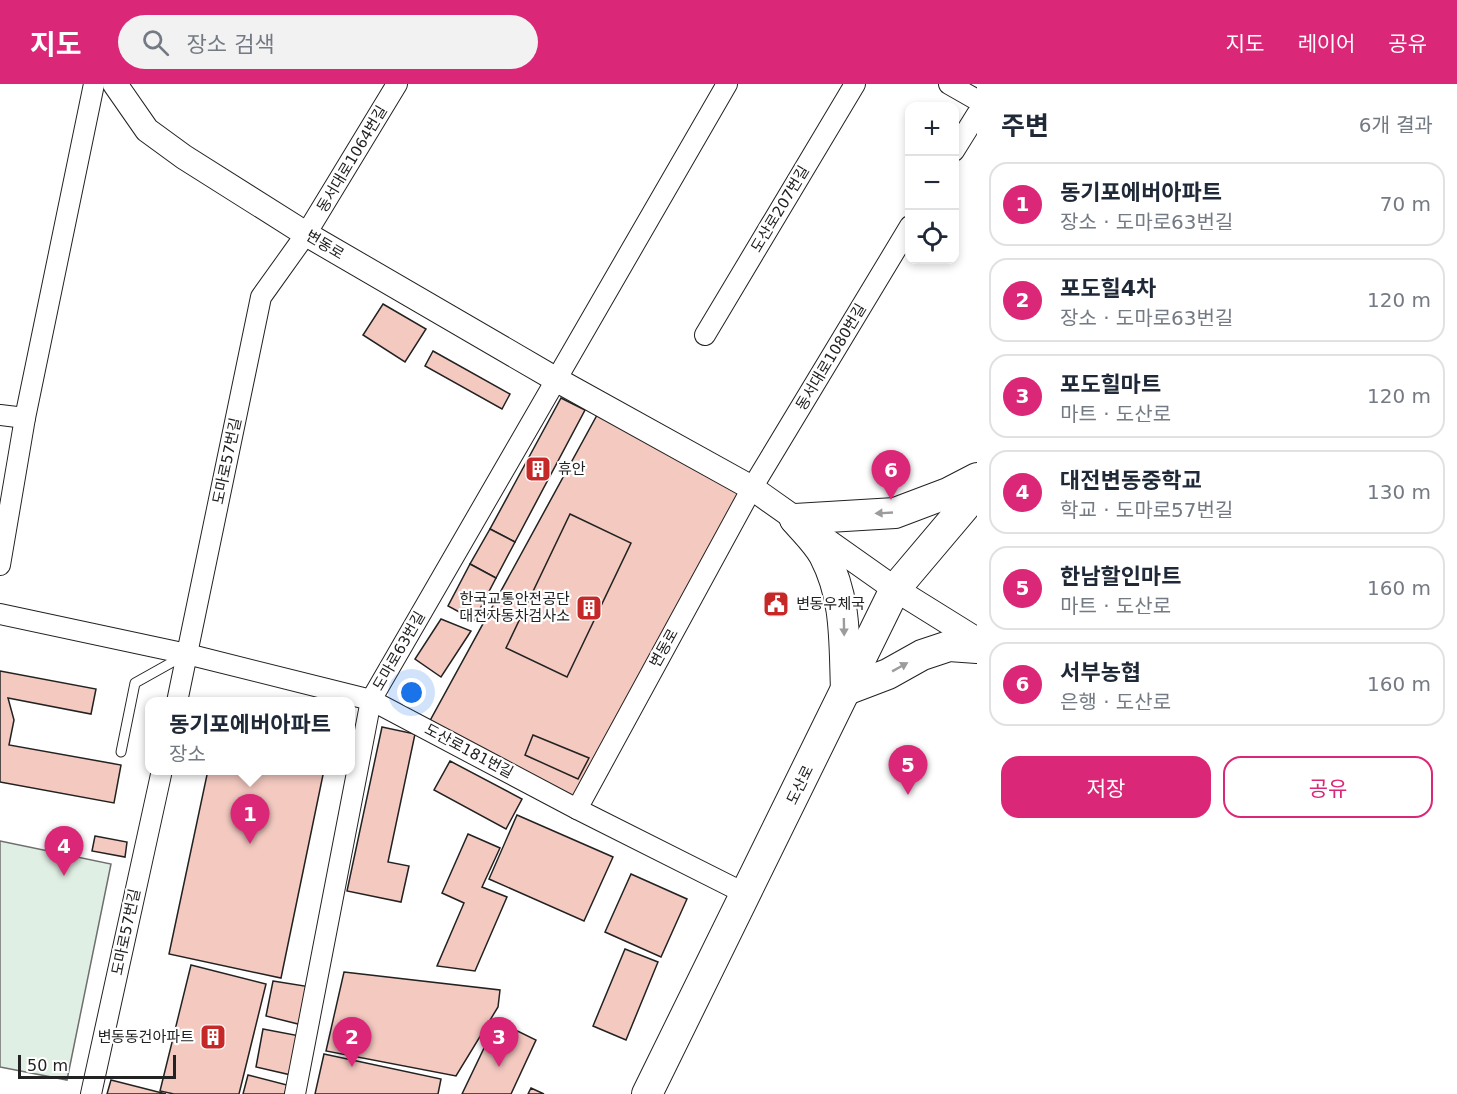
<!DOCTYPE html>
<html lang="ko">
<meta charset="utf-8">
<style>
:root{--surface:#fff;--page:#f2f2f3;--text:#1f2937;--muted:#747a83;--line:#e0e1e3;--accent:#db2777}
body{margin:0;font-family:"DejaVu Sans","Noto Sans KR",sans-serif;background:var(--page);color:var(--text)}
.controls{position:absolute;right:18px;top:18px;display:grid;overflow:hidden;border-radius:12px;box-shadow:0 3px 9px #0003}
.controls button{width:54px;height:54px;display:grid;place-items:center;padding:0;border:0;border-bottom:2px solid var(--line);background:var(--surface);color:var(--text);font:30px sans-serif}
.scale{position:absolute;left:18px;bottom:15px;width:158px;box-sizing:border-box;padding-left:6px;border:3px solid #222;border-top:0;font-size:16px;line-height:21px;white-space:nowrap;color:#222;-webkit-text-stroke:4px #fff;paint-order:stroke}
.you{position:absolute;left:412px;top:609px;width:21px;height:21px;margin:-15px;border:4px solid #fff;border-radius:50%;background:#1a73e8;box-shadow:0 0 0 9px #1a73e833}
.badge{display:grid;place-items:center;width:39px;height:39px;border-radius:50%;background:var(--accent);color:#fff;font-size:20px;font-weight:700}
.pin{position:absolute;translate:-50% -50px;filter:drop-shadow(0 2px 3px #0008)}
.pin::after{content:'';position:absolute;top:32px;width:21px;height:18px;background:inherit;clip-path:polygon(0 0,100% 0,50% 100%)}
.popup{position:absolute;left:145px;top:613px;width:210px;height:78px;box-sizing:border-box;display:grid;place-content:center;border-radius:12px;background:var(--surface);filter:drop-shadow(0 2px 4px #0005);font-size:20px;white-space:nowrap;color:var(--muted)}
.popup b{font-size:22px;color:var(--text)}
.popup::after{content:'';position:absolute;left:50%;top:100%;margin-left:-12px;border:12px solid transparent;border-top-color:var(--surface)}
.list{margin:0;padding:0;list-style:none}
h2{display:flex;justify-content:space-between;align-items:center;height:78px;margin:0;padding:0 24px;font-size:26px}
h2 small{font-size:20px;font-weight:400;color:var(--muted)}
.list li{display:grid;grid-template-columns:39px 1fr auto;gap:18px;align-items:center;box-sizing:border-box;height:84px;margin:0 12px 12px;padding:0 12px;border:2px solid var(--line);border-radius:18px}
.list b{display:block;font-size:22px;white-space:nowrap}
.list p{margin:0;font-size:20px;white-space:nowrap;color:var(--muted)}
.list em{font-size:20px;font-style:normal;color:var(--muted)}
.actions{display:flex;gap:12px;padding:18px 24px}
.actions a{flex:1;padding:14px 0;border:2px solid var(--accent);border-radius:18px;text-align:center;font-size:21px;color:var(--accent)}
.actions .main{background:var(--accent);color:#fff}
.icon{flex:none;width:33px;height:33px;fill:none;stroke:currentColor;stroke-width:2;stroke-linecap:round;stroke-linejoin:round}
.map{position:relative;flex:none;width:977px;height:1010px;overflow:hidden}
header{display:flex;align-items:center;gap:36px;box-sizing:border-box;height:84px;padding:0 30px;background:var(--accent);color:#fff}
header strong{font-size:28px}
nav{display:flex;gap:33px;margin-inline-start:auto;font-size:21px}
.search{width:420px;height:54px;background:var(--page);display:flex;align-items:center;gap:15px;box-sizing:border-box;padding:0 21px;border-radius:33px;color:var(--muted);font-size:22px}
main{display:flex}
aside{flex:1;background:var(--surface)}
.map>svg:first-child{display:block}
.green{fill:#e0efe3;stroke:#6f6f6f;stroke-width:1.5}
.building{fill:#f3c9c0;stroke:#222;stroke-width:1.5}
.lines{fill:none;stroke-linecap:round;stroke-linejoin:round}
.service-casing{stroke:#222;stroke-width:11}
.minor-casing{stroke:#222;stroke-width:22}
.tertiary-casing{stroke:#222;stroke-width:26}
.primary-casing{stroke:#222;stroke-width:32}
.service{stroke:#fff;stroke-width:9}
.minor{stroke:#fff;stroke-width:20}
.tertiary{stroke:#fff;stroke-width:24}
.primary{stroke:#fff;stroke-width:30}
.oneway{fill:#9c9c9c}
.labels{text-anchor:middle;stroke-width:4.5;stroke-linejoin:round;paint-order:stroke}
.street-label{font-size:15px;fill:#222;stroke:#fff}
.poi-label{font-size:15px;fill:#222;stroke:#fff;text-anchor:start}
</style>
<header>
<strong>지도</strong>
<div class="search"><svg class="icon" aria-label="search" viewBox="0 0 24 24"><circle cx="10" cy="10" r="6"/><path d="M15 15l6 6"/></svg>장소 검색</div>
<nav><a>지도</a><a>레이어</a><a>공유</a></nav>
</header>
<main>
<div class="map">
<svg width="977" height="1010" viewBox="0 0 977 1010">
<rect width="100%" height="100%" fill="#fff"/>
<polygon class="green" points="0,757 111,780 67,996 0,983"/>
<g class="building">
<polygon points="383,220 426,245 405,278 363,251"/>
<polygon points="433,267 510,310 502,325 425,282"/>
<polygon points="561,314 585,326 515,458 490,445"/>
<polygon points="602,322 752,404 577,725 426,644"/>
<polygon points="570,430 631,459 567,593 506,564"/>
<polygon points="490,445 515,458 496,494 470,480"/>
<polygon points="470,480 496,494 474,536 448,522"/>
<polygon points="441,535 471,547 441,593 415,575"/>
<polygon points="0,587 96,605 91,630 8,614 14,636 9,661 121,681 114,719 0,698"/>
<polygon points="382,643 415,650 388,778 409,782 401,818 347,807"/>
<polygon points="533,651 589,674 578,695 525,671"/>
<polygon points="450,677 522,715 506,745 434,706"/>
<polygon points="208,686 324,686 281,894 169,870"/>
<polygon points="517,731 613,773 584,837 489,795"/>
<polygon points="468,750 500,764 482,803 507,813 475,887 437,882 464,819 442,809"/>
<polygon points="95,752 127,758 125,773 92,767"/>
<polygon points="631,790 687,815 661,873 605,848"/>
<polygon points="625,865 658,878 626,956 593,942"/>
<polygon points="191,881 266,900 239,1010 174,1010 160,1007"/>
<polygon points="344,888 500,906 498,923 456,992 326,967"/>
<polygon points="273,897 311,903 302,941 266,932"/>
<polygon points="497,937 536,956 511,1010 462,1010"/>
<polygon points="263,945 300,952 291,991 256,983"/>
<polygon points="324,970 441,995 438,1010 315,1010"/>
<polygon points="248,991 287,1001 285,1010 243,1010"/>
<polygon points="111,996 166,1010 107,1010"/>
<polygon points="531,1004 544,1010 528,1010"/>
</g>
<g class="lines">
<g class="service-casing">
<polyline id="service" points="121,668 135,599 185,571"/>
</g>
<g class="minor-casing">
<g id="minor">
<polyline points="949,0 977,16"/>
<polyline points="954,67 977,30"/>
<polyline points="705,251 855,0"/>
<polyline points="0,331 25,334"/>
<polyline points="0,481 25,334 94,0"/>
<polyline points="0,530 187,570 371,616 577,725 746,810"/>
<polyline points="177,618 261,213 306,150 397,0"/>
<polyline points="577,725 752,404 910,142"/>
<polyline points="91,1010 162,686"/>
<polyline points="295,1010 371,616 727,0"/>
</g>
</g>
<g class="tertiary-casing">
<polyline id="tertiary" points="115,0 147,46 184,73 306,150 557,296 752,404 895,505 977,556"/>
</g>
<g class="primary-casing">
<g id="primary">
<path d="M795 435C804 446 817 458 824 471 847 515 844 558 846 606L888 590 922 571 949 562 977 564"/>
<polyline points="795,435 895,429 948,409 977,394"/>
<polyline points="647,1010 895,505 977,408"/>
</g>
</g>
<use href="#service" class="service"/>
<use href="#minor" class="minor"/>
<use href="#tertiary" class="tertiary"/>
<use href="#primary" class="primary"/>
</g>
<defs><path id="oneway-solid" d="M-6-.8H1V-3.2L6.5 0L1 3.2V.8H-6Z" transform="scale(1.5)"/></defs>
<g class="oneway">
<use href="#oneway-solid" transform="translate(884 429) rotate(177)"/>
<use href="#oneway-solid" transform="translate(844 543) rotate(89)"/>
<use href="#oneway-solid" transform="translate(900 583) rotate(-29)"/>
</g>
<defs>
<g id="building-square" transform="scale(1.35)"><rect x="-9" y="-9" width="18" height="18" rx="4" fill="#c62828" stroke="#fff"/><path d="M-4-6H4V6H1V3H-1V6H-4ZM-2.5-4.3h1.7v1.8h-1.7ZM.8-4.3h1.7v1.8H.8ZM-2.5-1h1.7V.8h-1.7ZM.8-1h1.7V.8H.8Z" fill="#fff"/></g>
<g id="civic-square" transform="scale(1.35)"><rect x="-9" y="-9" width="18" height="18" rx="4" fill="#c62828" stroke="#fff"/><path d="M-.6-6.5H3V-4.5H.6V-3L4-1V1h2V6H-6V1h2V-1L-.6-3ZM-1.2 2.5V6h2.4V2.5Z" fill="#fff"/></g>
</defs>
<g fill-rule="evenodd">
<use href="#building-square" x="538" y="385"/>
<use href="#civic-square" x="776" y="520"/>
<use href="#building-square" x="589" y="524"/>
<use href="#building-square" x="213" y="953"/>
</g>
<g class="labels">
<g class="street-label">
<text transform="translate(352 75) rotate(-59)" y="5">동서대로1064번길</text>
<text transform="translate(780 125) rotate(-59)" y="5">도산로207번길</text>
<text transform="translate(325 161) rotate(31)" y="5">변동로</text>
<text transform="translate(831 273) rotate(-59)" y="5">동서대로1080번길</text>
<text transform="translate(227 377) rotate(-78)" y="5">도마로57번길</text>
<text transform="translate(664 564) rotate(-61)" y="5">변동로</text>
<text transform="translate(399 567) rotate(-60)" y="5">도마로63번길</text>
<text transform="translate(469 667) rotate(28)" y="5">도산로181번길</text>
<text transform="translate(800 701) rotate(-64)" y="5">도산로</text>
<text transform="translate(126 848) rotate(-78)" y="5">도마로57번길</text>
</g>
<g class="poi-label">
<text x="558" y="390">휴안</text>
<text x="570" y="520" text-anchor="end">한국교통안전공단<tspan x="570" dy="17">대전자동차검사소</tspan></text>
<text x="796" y="525">변동우체국</text>
<text x="194" y="958" text-anchor="end">변동동건아파트</text>
</g>
</g>
</svg>
<div class="controls">
<button>+</button>
<button>−</button>
<button><svg class="icon" aria-label="locate" viewBox="0 0 24 24"><circle cx="12" cy="12" r="6"/><path d="M12 2v4M12 18v4M2 12h4M18 12h4"/></svg></button>
</div>
<div class="scale">50 m</div>
<div class="you"></div>
<div class="pin badge" style="left:250px;top:760px">1</div>
<div class="popup"><b>동기포에버아파트</b>장소</div>
<div class="pin badge" style="left:352px;top:983px">2</div>
<div class="pin badge" style="left:499px;top:983px">3</div>
<div class="pin badge" style="left:64px;top:792px">4</div>
<div class="pin badge" style="left:908px;top:711px">5</div>
<div class="pin badge" style="left:891px;top:416px">6</div>
</div>
<aside>
<h2>주변<small>6개 결과</small></h2>
<ul class="list">
<li><span class="badge">1</span><div><b>동기포에버아파트</b><p>장소 · 도마로63번길</p></div><em>70 m</em></li>
<li><span class="badge">2</span><div><b>포도힐4차</b><p>장소 · 도마로63번길</p></div><em>120 m</em></li>
<li><span class="badge">3</span><div><b>포도힐마트</b><p>마트 · 도산로</p></div><em>120 m</em></li>
<li><span class="badge">4</span><div><b>대전변동중학교</b><p>학교 · 도마로57번길</p></div><em>130 m</em></li>
<li><span class="badge">5</span><div><b>한남할인마트</b><p>마트 · 도산로</p></div><em>160 m</em></li>
<li><span class="badge">6</span><div><b>서부농협</b><p>은행 · 도산로</p></div><em>160 m</em></li>
</ul>
<div class="actions"><a class="main">저장</a><a>공유</a></div>
</aside>
</main>
